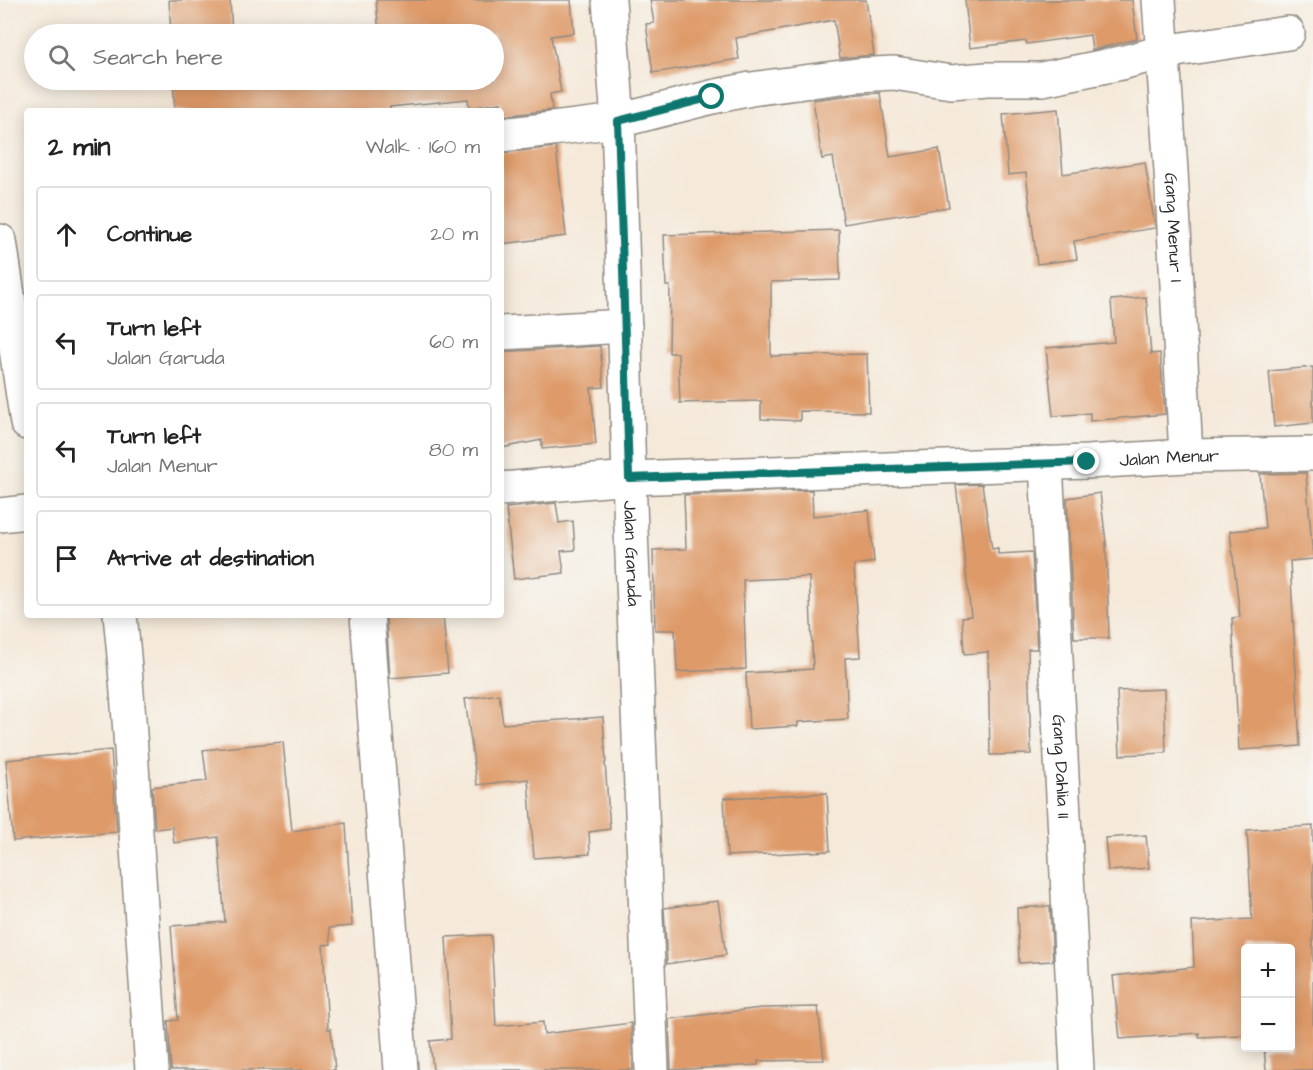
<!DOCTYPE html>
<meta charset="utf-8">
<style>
:root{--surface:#fff;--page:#f2f2f2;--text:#222;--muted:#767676;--line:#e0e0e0}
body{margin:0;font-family:"Architects Daughter",sans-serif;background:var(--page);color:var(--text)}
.controls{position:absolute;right:18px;bottom:18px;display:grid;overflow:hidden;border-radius:6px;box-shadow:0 3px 15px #0003}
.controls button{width:54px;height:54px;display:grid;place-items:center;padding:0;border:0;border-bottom:2px solid var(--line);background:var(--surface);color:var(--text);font:30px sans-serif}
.stop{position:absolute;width:18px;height:18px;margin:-14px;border:4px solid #0f766e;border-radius:50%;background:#fff}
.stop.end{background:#0f766e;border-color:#fff;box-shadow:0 2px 6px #0008}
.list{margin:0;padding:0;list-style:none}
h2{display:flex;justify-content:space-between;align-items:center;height:78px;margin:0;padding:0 24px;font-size:26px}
h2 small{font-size:20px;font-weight:400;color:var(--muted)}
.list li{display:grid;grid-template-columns:39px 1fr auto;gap:18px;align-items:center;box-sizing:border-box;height:96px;margin:0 12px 12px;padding:0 12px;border:2px solid var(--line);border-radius:6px}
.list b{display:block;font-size:22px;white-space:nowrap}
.list p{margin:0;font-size:20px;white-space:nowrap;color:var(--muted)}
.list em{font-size:20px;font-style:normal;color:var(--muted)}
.icon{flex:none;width:33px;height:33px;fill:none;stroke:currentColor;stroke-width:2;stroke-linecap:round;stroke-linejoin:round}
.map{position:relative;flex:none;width:1313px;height:1070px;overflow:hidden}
.search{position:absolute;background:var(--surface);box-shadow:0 3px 15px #0003;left:24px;top:24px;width:480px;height:66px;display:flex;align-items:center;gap:15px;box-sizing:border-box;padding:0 21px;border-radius:33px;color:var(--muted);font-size:22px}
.panel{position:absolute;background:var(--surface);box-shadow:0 3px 15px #0003;left:24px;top:108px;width:480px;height:510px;border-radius:6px}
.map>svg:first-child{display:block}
.building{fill:#de9a68}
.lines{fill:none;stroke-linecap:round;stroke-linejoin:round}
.minor-casing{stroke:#908a82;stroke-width:36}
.minor{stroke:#fff;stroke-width:33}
.route{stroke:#0f766e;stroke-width:8}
.labels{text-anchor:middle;stroke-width:4.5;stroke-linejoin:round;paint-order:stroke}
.street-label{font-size:18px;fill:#2b2b2b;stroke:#f6f6f2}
</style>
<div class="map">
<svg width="1313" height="1070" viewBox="0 0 1313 1070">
<rect width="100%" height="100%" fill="#f6f6f2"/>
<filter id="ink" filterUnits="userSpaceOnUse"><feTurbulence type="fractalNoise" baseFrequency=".0167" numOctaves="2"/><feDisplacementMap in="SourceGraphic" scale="12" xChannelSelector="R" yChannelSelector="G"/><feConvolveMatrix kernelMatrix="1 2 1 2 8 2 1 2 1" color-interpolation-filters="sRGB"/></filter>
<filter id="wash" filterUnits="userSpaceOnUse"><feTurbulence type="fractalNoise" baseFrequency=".008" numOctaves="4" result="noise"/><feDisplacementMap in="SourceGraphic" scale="24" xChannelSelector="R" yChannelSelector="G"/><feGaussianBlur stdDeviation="1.35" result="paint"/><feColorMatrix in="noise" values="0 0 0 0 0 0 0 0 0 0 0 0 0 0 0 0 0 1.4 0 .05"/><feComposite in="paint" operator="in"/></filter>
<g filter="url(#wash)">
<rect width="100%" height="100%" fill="#f5e9d9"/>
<g id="blocks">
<g class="building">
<polygon points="169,0 230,0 232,34 171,34"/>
<polygon points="376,0 571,0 574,33 551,36 561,92 550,94 552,110 501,116 501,103 469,108 468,99 390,107 390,111 175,111 173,80 494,80 494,34 379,34"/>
<polygon points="650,0 866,0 874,55 840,58 834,20 736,38 739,59 653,73 646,24 654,23"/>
<polygon points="965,0 1132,0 1137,39 1092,50 1090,35 1027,44 1026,41 970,48"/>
<polygon points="880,93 890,157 939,149 949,207 844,224 833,157 822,159 813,100 859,94"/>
<polygon points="1058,109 1063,174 1145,162 1155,228 1074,241 1077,259 1037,264 1026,173 1008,175 1003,114"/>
<polygon points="556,147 566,236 501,244 501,153"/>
<polygon points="839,230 840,280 771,282 771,356 867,354 869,412 800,411 800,421 761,419 761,401 680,403 678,353 669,353 670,286 666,286 664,235"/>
<polygon points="1146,297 1151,354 1160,353 1165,414 1090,421 1090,413 1053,416 1046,348 1114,342 1111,300"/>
<polygon points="600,346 604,387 591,388 596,444 542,449 542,440 501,448 501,352"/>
<polygon points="1313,367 1313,423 1274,427 1269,371"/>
<polygon points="1306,473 1313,559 1290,561 1300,746 1239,750 1232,618 1240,617 1230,531 1265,528 1260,474"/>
<polygon points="982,484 992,549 998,548 998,554 1032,552 1037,649 1028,649 1031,754 990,755 988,652 964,654 962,617 971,616 956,485"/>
<polygon points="812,490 813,516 869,510 874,562 854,565 860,657 845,658 848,719 798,722 798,726 749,729 746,673 813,669 809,577 743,580 746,669 677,672 675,630 655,630 653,550 686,549 684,495"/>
<polygon points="1100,493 1106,542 1109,638 1074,638 1067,498"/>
<polygon points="556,503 559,523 573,521 575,550 561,551 564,573 514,579 506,508"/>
<polygon points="406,615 443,615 448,673 390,678 386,617"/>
<polygon points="1164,689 1166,753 1120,755 1117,691"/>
<polygon points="499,694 503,724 603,717 606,762 605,763 610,829 589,832 590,854 534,858 528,779 477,785 465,699"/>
<polygon points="283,742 292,831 346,823 352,926 329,928 331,944 323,945 328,1029 331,1029 335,1070 171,1070 168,1021 178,1020 171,926 225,922 218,837 174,843 172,827 155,829 152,787 207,781 203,750"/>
<polygon points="111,750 117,832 13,841 6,760"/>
<polygon points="827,793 830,851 727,856 724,798"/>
<polygon points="1313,826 1313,1070 1266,1070 1264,1047 1290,1047 1290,948 1245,948 1245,1035 1199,1037 1199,1033 1120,1039 1113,976 1194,967 1192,922 1252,919 1247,830"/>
<polygon points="1146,835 1149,868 1108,871 1105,838"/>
<polygon points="718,901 726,955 667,964 664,908"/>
<polygon points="1050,906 1053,961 1019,963 1017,908"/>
<polygon points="491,935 496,1026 543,1022 544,1034 631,1023 633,1070 433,1070 430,1041 451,1039 446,937"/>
<polygon points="818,1007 824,1060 758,1061 758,1065 671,1070 669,1019 761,1008"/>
</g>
</g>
</g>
<g filter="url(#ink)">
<use href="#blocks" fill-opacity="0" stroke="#908a82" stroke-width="1.5"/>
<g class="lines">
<g class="minor-casing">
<g id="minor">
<path id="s1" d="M609 0 618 121 623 270 629 478 652 1070"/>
<path id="s2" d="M1159 0 1171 171 1186 456"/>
<polyline points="501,135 618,121 712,97 751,89 857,75 894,73 951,82 987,79 1042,79 1121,63 1163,52 1288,33"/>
<polyline points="0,241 27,423"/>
<polyline points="501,333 625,326"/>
<path id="s3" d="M1046 463 1077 1070"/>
<path id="s4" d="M501 489 629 478 1087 462 1186 456 1313 454"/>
<polyline points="0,515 27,512"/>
<path d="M120 615C128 688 132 760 136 833 141 912 147 991 152 1070"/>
<polyline points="367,615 401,1070"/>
</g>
</g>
<use href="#minor" class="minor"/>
</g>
</g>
<g class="lines" filter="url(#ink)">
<polyline class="route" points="712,97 618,121 623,270 629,478 1087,462"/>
</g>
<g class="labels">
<g class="street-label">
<text dy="6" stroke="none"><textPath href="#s2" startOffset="228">Gang Menur I</textPath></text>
<text dy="6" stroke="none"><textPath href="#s4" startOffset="669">Jalan Menur</textPath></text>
<text dy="6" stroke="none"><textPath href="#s1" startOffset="554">Jalan Garuda</textPath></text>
<text dy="6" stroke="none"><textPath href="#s3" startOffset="304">Gang Dahlia II</textPath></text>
</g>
</g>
</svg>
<div class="controls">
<button>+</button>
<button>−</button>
</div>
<div class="stop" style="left:712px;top:97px"></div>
<div class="stop end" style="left:1087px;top:462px"></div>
<div class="search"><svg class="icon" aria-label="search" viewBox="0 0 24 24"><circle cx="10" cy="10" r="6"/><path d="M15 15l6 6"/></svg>Search here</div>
<section class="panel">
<h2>2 min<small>Walk · 160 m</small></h2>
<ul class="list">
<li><svg class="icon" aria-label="ahead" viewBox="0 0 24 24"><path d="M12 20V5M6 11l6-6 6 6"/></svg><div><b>Continue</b></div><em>20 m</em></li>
<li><svg class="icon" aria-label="left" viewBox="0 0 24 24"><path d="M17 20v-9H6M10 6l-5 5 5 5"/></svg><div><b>Turn left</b><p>Jalan Garuda</p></div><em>60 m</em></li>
<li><svg class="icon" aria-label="left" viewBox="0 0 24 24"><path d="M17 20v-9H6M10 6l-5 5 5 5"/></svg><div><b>Turn left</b><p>Jalan Menur</p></div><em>80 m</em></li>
<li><svg class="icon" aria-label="arrive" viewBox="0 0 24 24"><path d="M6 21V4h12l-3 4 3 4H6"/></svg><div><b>Arrive at destination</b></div></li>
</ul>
</section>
</div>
